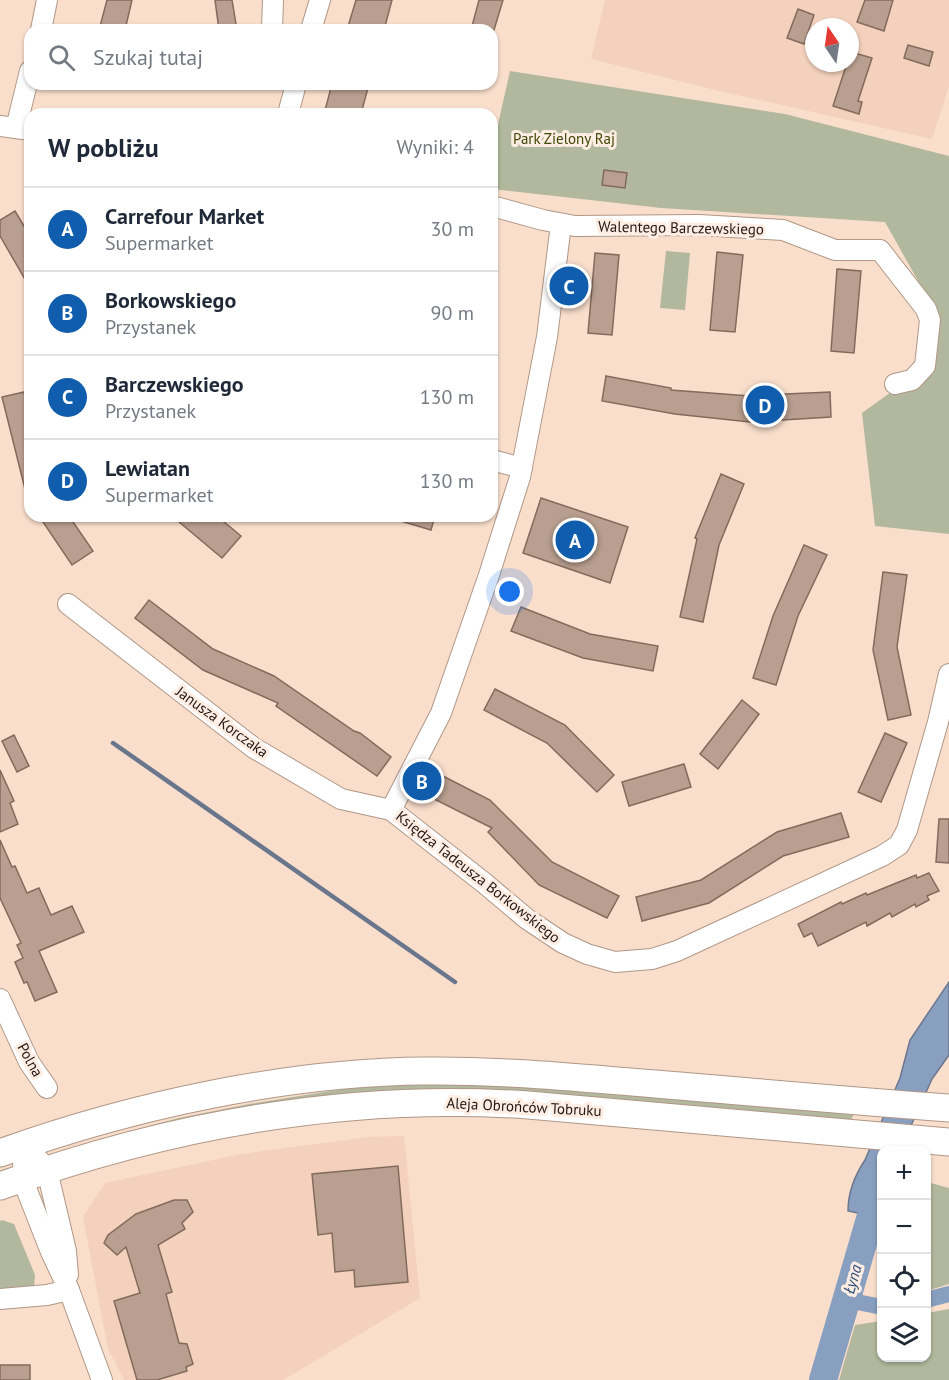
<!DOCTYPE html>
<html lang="pl">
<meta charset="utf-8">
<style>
:root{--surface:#fff;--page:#f2f2f3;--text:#1f2937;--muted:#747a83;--line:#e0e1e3;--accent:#0f5dac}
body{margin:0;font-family:"PT Sans",sans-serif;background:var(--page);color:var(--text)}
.controls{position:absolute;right:18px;bottom:18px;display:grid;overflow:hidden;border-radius:12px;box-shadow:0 2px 4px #0004}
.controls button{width:54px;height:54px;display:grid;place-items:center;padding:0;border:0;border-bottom:2px solid var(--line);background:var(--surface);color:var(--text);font:30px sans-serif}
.compass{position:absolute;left:805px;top:18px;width:54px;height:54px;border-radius:50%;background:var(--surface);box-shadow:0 2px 4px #0004;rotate:347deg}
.you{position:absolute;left:510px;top:592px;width:21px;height:21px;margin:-15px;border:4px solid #fff;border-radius:50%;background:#1a73e8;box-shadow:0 0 0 9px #1a73e833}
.badge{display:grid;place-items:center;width:39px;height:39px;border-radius:50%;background:var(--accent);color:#fff;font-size:20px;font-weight:700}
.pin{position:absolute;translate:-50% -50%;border:3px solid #fff;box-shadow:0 2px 6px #0006}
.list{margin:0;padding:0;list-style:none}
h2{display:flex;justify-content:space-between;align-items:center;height:78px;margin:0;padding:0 24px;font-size:26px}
h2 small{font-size:20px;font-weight:400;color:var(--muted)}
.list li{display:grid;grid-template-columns:39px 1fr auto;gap:18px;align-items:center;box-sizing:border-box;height:84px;padding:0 24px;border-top:2px solid var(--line)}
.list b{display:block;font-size:22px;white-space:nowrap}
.list p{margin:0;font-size:20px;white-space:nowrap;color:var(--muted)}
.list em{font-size:20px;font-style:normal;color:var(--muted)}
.icon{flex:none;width:33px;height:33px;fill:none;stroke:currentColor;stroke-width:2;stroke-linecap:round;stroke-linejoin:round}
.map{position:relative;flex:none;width:949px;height:1380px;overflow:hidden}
.search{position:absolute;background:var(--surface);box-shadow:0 2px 4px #0004;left:24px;top:24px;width:474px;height:66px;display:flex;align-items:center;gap:15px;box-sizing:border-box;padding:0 21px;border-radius:18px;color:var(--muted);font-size:22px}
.panel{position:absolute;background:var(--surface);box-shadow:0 2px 4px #0004;left:24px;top:108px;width:474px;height:414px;border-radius:18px}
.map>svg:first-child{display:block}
.built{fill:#f3d1bc;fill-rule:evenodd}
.green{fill:#b1b89d}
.water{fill:#899fc0;stroke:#6a768c;stroke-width:1.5}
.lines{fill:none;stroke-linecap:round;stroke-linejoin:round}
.stream{stroke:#6a768c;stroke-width:4.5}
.canal{stroke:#899fc0;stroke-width:16}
.river{stroke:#899fc0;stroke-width:28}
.building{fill:#b99f8f;stroke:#836b5c;stroke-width:1.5}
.minor-casing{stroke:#b09786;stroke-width:22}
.secondary-casing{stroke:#b09786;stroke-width:29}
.minor{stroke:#fff;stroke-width:20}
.secondary{stroke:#fff;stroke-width:27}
.labels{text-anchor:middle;stroke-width:6;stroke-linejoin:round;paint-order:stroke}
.park-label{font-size:15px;fill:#3c4706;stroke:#feede3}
.street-label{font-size:15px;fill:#221812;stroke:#feede3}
.water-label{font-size:16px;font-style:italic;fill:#2e4d7a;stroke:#feede3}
</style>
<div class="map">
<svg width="949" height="1380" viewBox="0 0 949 1380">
<rect width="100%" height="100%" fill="#f9decc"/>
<g class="built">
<path d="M605 0H949V86L932 139 715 90 591 59ZM814 27H850V63H814Z"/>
<polygon points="404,1136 420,1298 283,1380 124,1380 108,1349 83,1217 105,1183 241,1154 368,1137"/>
</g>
<g class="green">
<polygon points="510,71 785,114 949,156 949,534 875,526 862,413 933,362 931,304 885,222 661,208 492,189 492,151"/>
<polygon points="666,251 690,253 685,310 660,308"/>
<polygon points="445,1080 855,1111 850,1123 523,1095 62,1151 96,1140 179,1118 249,1104 387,1082"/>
<polygon points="927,1182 949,1188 949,1284 927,1291"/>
<polygon points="2,1220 14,1224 35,1275 34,1286 0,1290 0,1221"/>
<polygon points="949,1309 949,1380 839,1380 855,1325 881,1321 882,1358 926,1358 927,1313"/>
</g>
<path class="water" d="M949 982V1055L932 1079 900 1150H882L881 1218 848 1211C848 1193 855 1175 865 1160L900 1078 910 1040Z"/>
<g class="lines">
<polyline class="stream" points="113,743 455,982"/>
<g class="canal">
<polyline points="847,1300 882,1307"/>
<polyline points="926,1300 949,1294"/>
</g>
<polyline class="river" points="823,1380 882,1178"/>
</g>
<g class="building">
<polygon points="107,0 132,0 125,30 99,30"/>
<polygon points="215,0 232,0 237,30 219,30"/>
<polygon points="356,0 392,0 384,30 347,30"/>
<polygon points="479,0 503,0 494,30 471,30"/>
<polygon points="865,0 893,0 884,31 857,22"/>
<polygon points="798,9 814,15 804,44 787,38"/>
<polygon points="908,45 933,52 929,66 904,58"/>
<polygon points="851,52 872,58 858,101 862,102 859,114 833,106 847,63 850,63"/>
<polygon points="332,84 369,84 361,114 324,114"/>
<polygon points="604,170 627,173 625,188 602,185"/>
<polygon points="15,211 30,236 30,288 0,236 0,220"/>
<polygon points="717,252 743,255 735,332 710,330"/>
<polygon points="595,253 619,255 612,335 588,333"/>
<polygon points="837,269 861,271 854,353 831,351"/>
<polygon points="606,376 671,388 671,390 763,397 763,395 830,392 831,417 750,422 675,414 602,401"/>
<polygon points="24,392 30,418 30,489 25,489 2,397"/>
<polygon points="721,474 744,484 719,545 703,622 680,617 697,539 695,538"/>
<polygon points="541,498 628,527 610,583 523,553"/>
<polygon points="39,516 69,516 93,551 72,565"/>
<polygon points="172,516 217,516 241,536 222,558"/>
<polygon points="395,516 435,516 431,530 394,519"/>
<polygon points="804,545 827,555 798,616 776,685 753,678 773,616"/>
<polygon points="883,572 907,575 897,647 911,715 888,720 873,650"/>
<polygon points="149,600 213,649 274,676 354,731 360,733 391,757 377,776 276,706 278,703 203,670 135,618"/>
<polygon points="521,607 590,634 658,646 653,671 583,658 511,631"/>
<polygon points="495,689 565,725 614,775 597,792 547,743 484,710"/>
<polygon points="742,700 759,714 718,769 700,754"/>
<polygon points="885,733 907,743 881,802 858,792"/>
<polygon points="14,735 29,766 17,772 2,741"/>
<polygon points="684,764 691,787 629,806 622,782"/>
<polygon points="0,770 14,801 10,803 18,824 0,832"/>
<polygon points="435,772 490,800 552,862 619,896 607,918 539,885 488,832 492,828 424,794"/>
<polygon points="841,813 849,837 783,856 709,903 642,921 636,897 701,880 777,832"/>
<polygon points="939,819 949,819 949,863 936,862"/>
<polygon points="0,840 12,867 15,866 27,893 39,888 51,915 72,906 84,932 39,951 57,992 35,1001 27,982 24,983 15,962 23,958 17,945 21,943 0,898"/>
<polygon points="929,873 939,891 927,896 929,900 916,907 915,904 892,917 890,913 867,926 866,922 818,946 812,933 804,937 798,924 841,902 842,904 866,893 867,895 916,875 917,878"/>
<polygon points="398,1166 408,1282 355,1287 354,1270 335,1272 332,1233 318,1235 312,1174"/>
<polygon points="174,1200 187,1200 193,1212 182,1223 185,1229 158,1245 172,1292 166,1294 179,1343 187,1344 193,1364 186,1367 187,1371 157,1380 137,1380 114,1301 140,1293 126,1247 117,1255 104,1243 108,1235 136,1214"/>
<rect x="0" y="1365" width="30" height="15"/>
</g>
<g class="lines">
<g class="minor-casing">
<g id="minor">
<polyline points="41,30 47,0"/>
<polyline points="272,30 273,0"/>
<polyline points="311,30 320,0"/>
<polyline points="288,114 296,84"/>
<polyline points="0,126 30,130"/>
<polyline points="16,128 30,71"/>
<polyline points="492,206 543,220 575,226 699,225 783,230 835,250 880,250 926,309 930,320 925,366 912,380 895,384"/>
<polyline points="492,460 522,468"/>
<polyline points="68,604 254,748 341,799 391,810 483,882 527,919 563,943 587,954 615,962 652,959 677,951 882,856 899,845 907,830 938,722 949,674"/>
<polyline points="391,810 441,713 489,575 520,477 547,337 561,224"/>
<polyline points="0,999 29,1062 47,1088"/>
<polyline points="25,1144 22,1178 51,1252 69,1290 102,1380"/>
<polyline points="39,1160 47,1170 66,1251 68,1275"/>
<polyline points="0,1299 47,1295 69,1290"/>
</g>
</g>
<g class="secondary-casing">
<g id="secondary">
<path d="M0 1153C131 1106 286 1072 425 1071 502 1070 579 1078 656 1084 753 1092 851 1101 949 1108"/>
<path d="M0 1186C169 1125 348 1093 528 1105L949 1142"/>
</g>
</g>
<use href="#minor" class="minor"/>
<use href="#secondary" class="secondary"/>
</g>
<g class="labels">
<g class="park-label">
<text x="564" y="144">Park Zielony Raj</text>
</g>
<g class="street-label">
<text transform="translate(681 228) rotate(1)" y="5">Walentego Barczewskiego</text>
<text transform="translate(222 722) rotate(36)" y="5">Janusza Korczaka</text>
<text transform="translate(478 877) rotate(38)" y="5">Księdza Tadeusza Borkowskiego</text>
<text transform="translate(30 1060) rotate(61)" y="5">Polna</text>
<text transform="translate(524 1107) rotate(3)" y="5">Aleja Obrońców Tobruku</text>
</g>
<g class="water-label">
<text transform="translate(852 1279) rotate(-74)" y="6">Łyna</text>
</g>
</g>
</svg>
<div class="controls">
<button>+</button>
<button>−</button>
<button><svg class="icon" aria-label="locate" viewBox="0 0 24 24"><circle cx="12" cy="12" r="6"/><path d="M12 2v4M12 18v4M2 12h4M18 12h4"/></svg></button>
<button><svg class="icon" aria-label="layers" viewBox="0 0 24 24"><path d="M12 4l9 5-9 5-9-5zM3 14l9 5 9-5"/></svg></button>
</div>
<svg class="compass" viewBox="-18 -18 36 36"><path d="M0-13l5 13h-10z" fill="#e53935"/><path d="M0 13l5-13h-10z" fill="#747a83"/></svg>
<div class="you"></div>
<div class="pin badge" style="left:575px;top:540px">A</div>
<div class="pin badge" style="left:422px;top:781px">B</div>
<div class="pin badge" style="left:569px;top:286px">C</div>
<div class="pin badge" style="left:765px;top:405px">D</div>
<div class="search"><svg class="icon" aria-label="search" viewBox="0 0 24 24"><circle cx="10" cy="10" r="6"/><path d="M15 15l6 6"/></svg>Szukaj tutaj</div>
<section class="panel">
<h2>W pobliżu<small>Wyniki: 4</small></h2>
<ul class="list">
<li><span class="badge">A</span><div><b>Carrefour Market</b><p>Supermarket</p></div><em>30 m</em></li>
<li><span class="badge">B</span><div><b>Borkowskiego</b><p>Przystanek</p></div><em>90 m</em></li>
<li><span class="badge">C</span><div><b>Barczewskiego</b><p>Przystanek</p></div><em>130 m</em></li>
<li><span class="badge">D</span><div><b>Lewiatan</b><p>Supermarket</p></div><em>130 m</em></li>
</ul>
</section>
</div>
